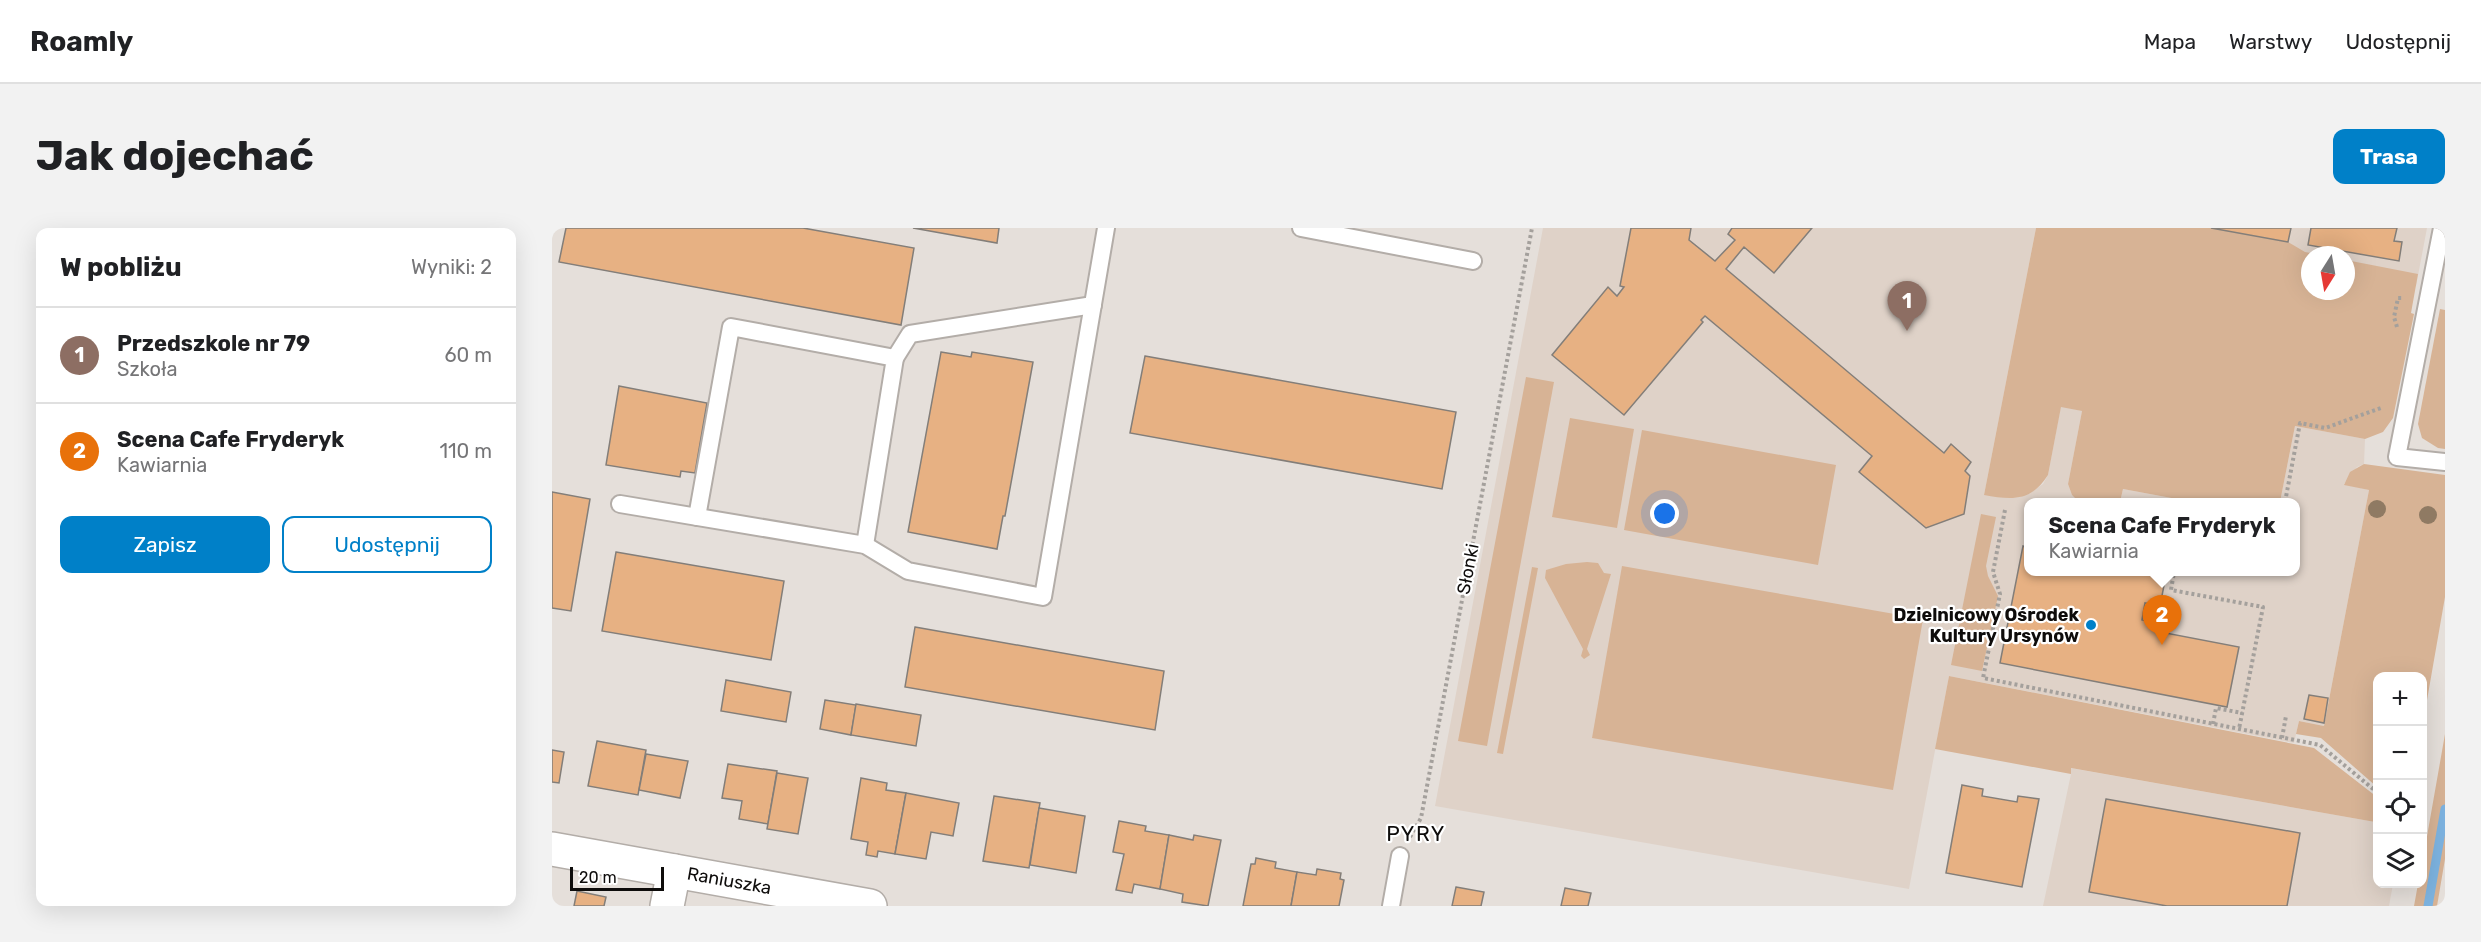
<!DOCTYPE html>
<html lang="pl">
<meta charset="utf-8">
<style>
:root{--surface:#fff;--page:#f2f2f2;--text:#202124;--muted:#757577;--line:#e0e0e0;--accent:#0080c8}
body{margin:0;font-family:Rubik,sans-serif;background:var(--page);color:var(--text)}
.controls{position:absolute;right:18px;bottom:18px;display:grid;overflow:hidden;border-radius:12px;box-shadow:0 6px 24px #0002}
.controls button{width:54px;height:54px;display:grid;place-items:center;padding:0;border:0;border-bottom:2px solid var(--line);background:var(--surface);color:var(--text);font:30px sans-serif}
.compass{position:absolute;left:1749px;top:18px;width:54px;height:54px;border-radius:50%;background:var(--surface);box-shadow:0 6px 24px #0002;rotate:191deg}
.scale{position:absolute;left:18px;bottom:15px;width:94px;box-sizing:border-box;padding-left:6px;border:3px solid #0e0c0b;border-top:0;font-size:16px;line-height:21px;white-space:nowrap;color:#0e0c0b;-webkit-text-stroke:4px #fff;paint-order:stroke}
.you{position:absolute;left:1113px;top:286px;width:21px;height:21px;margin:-15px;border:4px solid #fff;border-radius:50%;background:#1a73e8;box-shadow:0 0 0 9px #1a73e833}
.badge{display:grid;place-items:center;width:39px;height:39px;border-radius:50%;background:var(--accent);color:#fff;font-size:20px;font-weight:700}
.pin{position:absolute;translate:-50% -50px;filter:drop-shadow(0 2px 3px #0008)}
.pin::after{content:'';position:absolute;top:32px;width:21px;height:18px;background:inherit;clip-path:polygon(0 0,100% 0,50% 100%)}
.popup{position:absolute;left:1472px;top:270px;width:276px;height:78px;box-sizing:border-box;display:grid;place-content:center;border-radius:12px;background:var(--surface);filter:drop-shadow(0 2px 4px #0005);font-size:20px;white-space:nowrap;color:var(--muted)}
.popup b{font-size:22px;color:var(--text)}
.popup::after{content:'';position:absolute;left:50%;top:100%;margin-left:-12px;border:12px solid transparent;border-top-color:var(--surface)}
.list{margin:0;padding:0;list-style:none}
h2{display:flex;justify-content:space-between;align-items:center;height:78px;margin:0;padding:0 24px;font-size:26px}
h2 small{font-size:20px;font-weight:400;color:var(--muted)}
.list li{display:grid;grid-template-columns:39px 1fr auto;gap:18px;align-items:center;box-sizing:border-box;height:96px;padding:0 24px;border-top:2px solid var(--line)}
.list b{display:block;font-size:22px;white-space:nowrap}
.list p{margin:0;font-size:20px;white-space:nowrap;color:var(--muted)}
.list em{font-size:20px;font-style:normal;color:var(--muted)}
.actions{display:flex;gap:12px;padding:18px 24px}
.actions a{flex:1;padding:14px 0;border:2px solid var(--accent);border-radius:12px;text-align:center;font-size:21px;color:var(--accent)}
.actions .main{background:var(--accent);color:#fff}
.icon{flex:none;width:33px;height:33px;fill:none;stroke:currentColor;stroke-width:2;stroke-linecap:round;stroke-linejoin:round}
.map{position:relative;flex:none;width:1893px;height:678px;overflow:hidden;border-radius:12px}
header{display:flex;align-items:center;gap:36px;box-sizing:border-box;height:84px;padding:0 30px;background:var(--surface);border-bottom:2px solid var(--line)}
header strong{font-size:28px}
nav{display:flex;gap:33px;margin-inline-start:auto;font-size:21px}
.intro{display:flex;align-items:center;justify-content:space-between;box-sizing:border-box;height:144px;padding:0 36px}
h1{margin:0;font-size:42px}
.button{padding:15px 27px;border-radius:12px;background:var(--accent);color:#fff;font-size:21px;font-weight:700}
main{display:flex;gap:36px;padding:0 36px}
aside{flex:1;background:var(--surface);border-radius:12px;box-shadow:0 6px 24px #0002}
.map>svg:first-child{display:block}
.built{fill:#dfd2c8}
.green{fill:#d7b395}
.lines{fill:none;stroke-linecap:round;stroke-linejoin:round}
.stream{stroke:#7db3e0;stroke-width:9}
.building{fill:#e7b183;stroke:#837e79;stroke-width:1.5}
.lane-casing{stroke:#b3ada8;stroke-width:20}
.street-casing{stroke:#b3ada8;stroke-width:36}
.path{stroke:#a4a09c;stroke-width:4;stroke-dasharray:3 3;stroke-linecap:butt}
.lane{stroke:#fff;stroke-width:16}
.street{stroke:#fff;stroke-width:33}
.tree{fill:#8f7a63}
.poi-dot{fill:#0080c8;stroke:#fff;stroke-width:2}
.labels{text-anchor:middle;stroke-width:4.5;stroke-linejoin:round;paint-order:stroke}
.street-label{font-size:18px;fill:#0e0c0b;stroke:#fff}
.poi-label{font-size:18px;font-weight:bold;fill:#0e0c0b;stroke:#fff;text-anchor:end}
.quarter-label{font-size:21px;letter-spacing:1.5px;fill:#0e0c0b;stroke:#fff}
</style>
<header>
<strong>Roamly</strong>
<nav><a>Mapa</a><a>Warstwy</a><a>Udostępnij</a></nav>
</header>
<div class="intro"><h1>Jak dojechać</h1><a class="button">Trasa</a></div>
<main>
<aside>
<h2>W pobliżu<small>Wyniki: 2</small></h2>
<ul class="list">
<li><span class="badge" style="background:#8d6e63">1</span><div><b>Przedszkole nr 79</b><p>Szkoła</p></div><em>60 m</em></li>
<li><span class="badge" style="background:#e8710a">2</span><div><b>Scena Cafe Fryderyk</b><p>Kawiarnia</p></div><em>110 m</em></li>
</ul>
<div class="actions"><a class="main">Zapisz</a><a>Udostępnij</a></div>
</aside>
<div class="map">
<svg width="1893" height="678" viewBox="0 0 1893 678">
<rect width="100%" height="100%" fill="#e5dfda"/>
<g class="built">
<polygon points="991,0 1484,0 1432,267 1481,263 1491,256 1496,247 1509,178 1530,183 1516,256 1520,267 1527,274 1476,274 1476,344 1744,344 1744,274 1728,274 1743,198 1813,211 1812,236 1805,239 1792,256 1817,262 1772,498 1747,493 1742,515 1397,448 1357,661 883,578"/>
<polygon points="1548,0 1875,0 1864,58 1794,45 1794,27 1758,27"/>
<polygon points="1571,261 1641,274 1568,274"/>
<polygon points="1518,540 1823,594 1821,608 1825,609 1826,656 1841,656 1837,678 1491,678 1519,546"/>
</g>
<g class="green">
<path d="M1484 0H1659L1736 14 1753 24 1770 27H1758V63H1794V32L1866 46 1859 85 1862 86 1841 190 1831 204 1813 211 1743 198 1728 274H1641L1571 261 1568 274H1527L1520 267 1516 256 1530 183 1509 179 1496 247C1479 274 1460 272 1432 267Z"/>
<polygon points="1888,81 1893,82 1893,221 1886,220 1870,210 1866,196"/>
<polygon points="974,149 1002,154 935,518 906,513"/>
<polygon points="1018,190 1082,201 1065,300 1000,289"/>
<polygon points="1090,202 1284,237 1266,337 1072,302"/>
<polygon points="1812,236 1893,247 1893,369 1871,495 1870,448 1826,448 1825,559 1769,510 1744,506 1747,493 1772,498 1817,262 1792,257 1798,244"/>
<polygon points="1429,286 1444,289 1434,338 1436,348 1446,368 1430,443 1399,437"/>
<polygon points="1035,334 1046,335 1052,345 1059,346 1035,421 1038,427 1032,431 1029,428 1031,421 993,350 994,342 1014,336"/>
<polygon points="1070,338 1371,391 1341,562 1040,510"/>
<polygon points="980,339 986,340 951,526 945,525"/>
<polygon points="1397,448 1762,520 1825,569 1825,609 1821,608 1823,594 1519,540 1519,546 1383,521"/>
<polygon points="1893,506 1893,631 1885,678 1862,678 1866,656 1870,656 1871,631"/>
</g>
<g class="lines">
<polyline class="stream" points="1876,678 1893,581"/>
</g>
<g class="building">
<polygon points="14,0 251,0 362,20 349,97 7,34"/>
<polygon points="361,0 447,0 445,15"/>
<polygon points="1079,0 1139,0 1137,12 1163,33 1183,12 1176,6 1180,0 1260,0 1222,45 1192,19 1174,41 1392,225 1399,216 1419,234 1413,243 1418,248 1412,286 1374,300 1307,244 1320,228 1153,88 1149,92 1151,94 1072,187 1000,127 1056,59 1065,68 1072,59 1068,58"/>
<polygon points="1659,0 1739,0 1736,14"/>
<polygon points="1759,0 1845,0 1842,13 1850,14 1847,33 1756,17"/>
<polygon points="389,124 419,129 420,124 481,134 453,288 451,288 445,321 356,304"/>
<polygon points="593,128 904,184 890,261 578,205"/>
<polygon points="67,158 155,175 143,245 129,243 128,249 54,237"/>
<polygon points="0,264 38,271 19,383 0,380"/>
<polygon points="1471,318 1476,320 1476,344 1597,344 1614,347 1608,378 1593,375 1590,392 1605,395 1603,403 1687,419 1675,479 1448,435"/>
<polygon points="64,324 232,353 219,432 50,403"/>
<polygon points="363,399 612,443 603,502 353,459"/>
<polygon points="174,452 239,464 234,494 169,483"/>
<polygon points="1757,467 1776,470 1772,495 1752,491"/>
<polygon points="273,472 304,477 299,507 268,501"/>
<polygon points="304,476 369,487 364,518 299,507"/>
<polygon points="45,513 94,522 86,567 36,558"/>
<polygon points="0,522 12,524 7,555 0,554"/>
<polygon points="94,526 136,533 128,570 87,562"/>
<polygon points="176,536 225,543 216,596 187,591 190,573 170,570"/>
<polygon points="225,545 256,550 246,606 215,601"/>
<polygon points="309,550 335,555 334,562 354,565 343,626 326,623 325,629 314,627 316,614 299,611"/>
<polygon points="1410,557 1431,561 1430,568 1465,574 1466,568 1487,571 1470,659 1394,645"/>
<polygon points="354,565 407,575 401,608 379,604 374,631 343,626"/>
<polygon points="442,568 488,575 477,640 431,633"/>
<polygon points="1554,571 1748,605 1735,678 1615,678 1537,664"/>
<polygon points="487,580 533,588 524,645 478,637"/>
<polygon points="567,593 594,598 593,603 617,607 608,661 582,656 580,665 564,662 572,626 561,624"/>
<polygon points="617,607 641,612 642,607 669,612 656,678 630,674 631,666 608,661"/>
<polygon points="704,630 724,634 723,640 745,644 739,678 691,678 699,636 703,636"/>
<polygon points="765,641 789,645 788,651 792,652 787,678 739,678 745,644 764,647"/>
<polygon points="904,659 932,664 929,678 900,678"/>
<polygon points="1013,660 1039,665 1036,678 1009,678"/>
<polygon points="25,663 54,669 52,678 22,678"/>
</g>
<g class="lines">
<g class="lane-casing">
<g id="lane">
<polyline points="749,0 921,33"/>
<polyline points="1890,0 1845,229 1893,234"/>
<polyline points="343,130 358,106 541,77"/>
<polyline points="68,276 313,317 356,343 491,369 554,0"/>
<polyline points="145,289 179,99 343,130 313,317"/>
<polyline points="839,678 848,628"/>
</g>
</g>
<g class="street-casing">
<g id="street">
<path id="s1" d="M0 621 318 678"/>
<polyline points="115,678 122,643"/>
</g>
</g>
<g class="path">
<polyline points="1845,99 1842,89 1846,70 1851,70"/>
<polyline points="1733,274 1748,195 1773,200 1829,180"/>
<polyline points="1453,282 1441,344 1448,366 1431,450 1768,517 1826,565"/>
<polyline points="1619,344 1622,344 1619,362 1711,379 1687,501"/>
<polyline points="1661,496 1664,480 1690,485"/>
<polyline points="1730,510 1734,488"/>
<polyline points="858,609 869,590 980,0"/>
</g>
<use href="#lane" class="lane"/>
<use href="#street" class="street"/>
</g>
<g class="tree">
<circle cx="1825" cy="281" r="9"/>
<circle cx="1876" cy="287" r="9"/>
</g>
<circle class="poi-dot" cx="1539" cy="397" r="6"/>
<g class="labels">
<g class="street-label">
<text transform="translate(916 341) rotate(-79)" y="6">Słonki</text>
<text dy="6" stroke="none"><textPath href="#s1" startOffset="180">Raniuszka</textPath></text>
</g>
<g class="poi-label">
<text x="1527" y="393">Dzielnicowy Ośrodek<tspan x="1527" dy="21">Kultury Ursynów</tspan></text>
</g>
<g class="quarter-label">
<text x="864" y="613">PYRY</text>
</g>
</g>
</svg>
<div class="controls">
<button>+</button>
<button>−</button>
<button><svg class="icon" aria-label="locate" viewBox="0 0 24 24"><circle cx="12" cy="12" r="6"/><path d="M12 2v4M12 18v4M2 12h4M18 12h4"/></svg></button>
<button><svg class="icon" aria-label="layers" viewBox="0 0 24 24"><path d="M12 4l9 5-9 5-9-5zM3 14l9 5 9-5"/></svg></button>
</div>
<svg class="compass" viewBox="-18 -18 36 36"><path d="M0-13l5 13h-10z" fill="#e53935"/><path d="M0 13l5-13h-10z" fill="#757577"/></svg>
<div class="scale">20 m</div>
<div class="you"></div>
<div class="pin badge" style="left:1355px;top:103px;background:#8d6e63">1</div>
<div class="pin badge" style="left:1610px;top:417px;background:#e8710a">2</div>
<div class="popup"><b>Scena Cafe Fryderyk</b>Kawiarnia</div>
</div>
</main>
